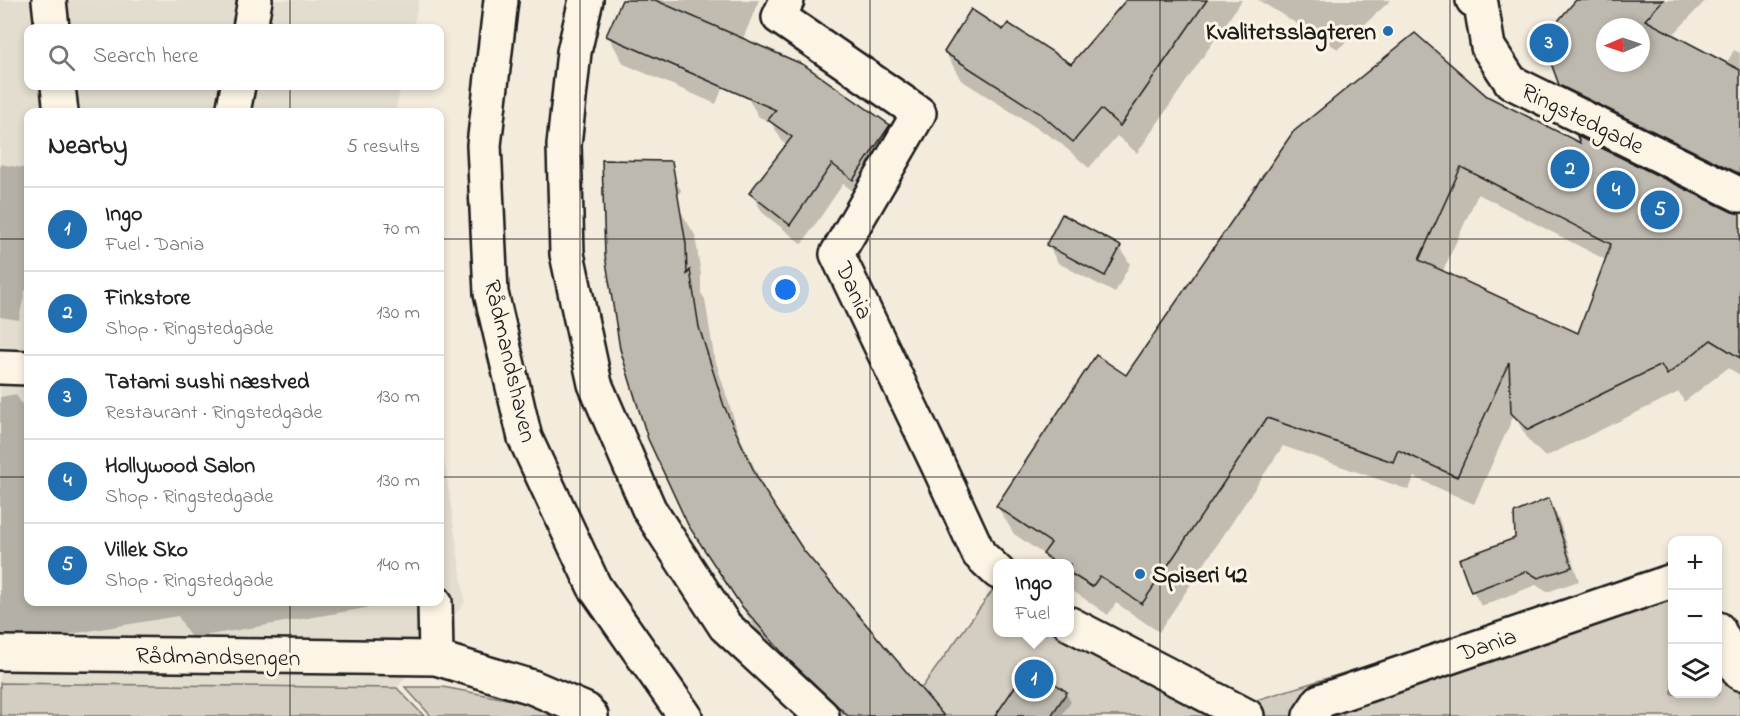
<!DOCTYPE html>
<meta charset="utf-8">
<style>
:root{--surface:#fff;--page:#f6f6f6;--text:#222;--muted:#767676;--line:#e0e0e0;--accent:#1f6fb2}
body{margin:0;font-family:"Indie Flower",sans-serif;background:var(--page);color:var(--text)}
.controls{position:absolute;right:18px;bottom:18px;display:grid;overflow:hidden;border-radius:12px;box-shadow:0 3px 9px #0003}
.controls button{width:54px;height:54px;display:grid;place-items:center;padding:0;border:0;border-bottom:2px solid var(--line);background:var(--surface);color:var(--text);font:30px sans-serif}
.compass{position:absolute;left:1596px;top:18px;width:54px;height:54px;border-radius:50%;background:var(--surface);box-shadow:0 3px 9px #0003;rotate:268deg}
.you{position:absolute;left:786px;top:290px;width:21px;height:21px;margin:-15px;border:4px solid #fff;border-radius:50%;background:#1a73e8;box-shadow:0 0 0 9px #1a73e833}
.badge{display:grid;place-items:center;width:39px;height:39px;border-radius:50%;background:var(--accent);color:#fff;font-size:20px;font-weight:700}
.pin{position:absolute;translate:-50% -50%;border:3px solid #fff;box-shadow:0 2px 6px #0006}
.popup{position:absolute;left:993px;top:559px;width:81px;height:78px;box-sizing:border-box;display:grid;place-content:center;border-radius:12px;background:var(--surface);filter:drop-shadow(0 2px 4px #0005);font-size:20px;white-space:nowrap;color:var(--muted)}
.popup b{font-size:22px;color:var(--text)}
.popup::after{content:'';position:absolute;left:50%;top:100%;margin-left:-12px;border:12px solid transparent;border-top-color:var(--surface)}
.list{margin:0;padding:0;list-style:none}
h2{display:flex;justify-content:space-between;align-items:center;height:78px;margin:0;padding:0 24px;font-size:26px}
h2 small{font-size:20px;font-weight:400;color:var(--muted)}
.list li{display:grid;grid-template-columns:39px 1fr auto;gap:18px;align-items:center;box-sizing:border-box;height:84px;padding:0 24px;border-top:2px solid var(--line)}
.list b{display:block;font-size:22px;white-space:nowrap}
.list p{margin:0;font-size:20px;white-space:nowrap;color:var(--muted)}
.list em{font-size:20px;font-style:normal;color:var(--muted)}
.icon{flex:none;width:33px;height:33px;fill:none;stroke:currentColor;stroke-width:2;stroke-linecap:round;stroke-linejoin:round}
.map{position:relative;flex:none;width:1740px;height:716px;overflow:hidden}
.search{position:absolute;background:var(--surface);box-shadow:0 3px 9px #0003;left:24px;top:24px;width:420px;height:66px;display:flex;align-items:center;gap:15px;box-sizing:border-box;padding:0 21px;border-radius:12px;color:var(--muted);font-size:22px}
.panel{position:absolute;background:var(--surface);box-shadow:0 3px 9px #0003;left:24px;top:108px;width:420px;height:498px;border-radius:12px}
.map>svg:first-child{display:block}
.built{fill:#e3ddcf}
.green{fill:#d3cec1;stroke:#78756e;stroke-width:1.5}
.shadow{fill:#0003;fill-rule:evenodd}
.building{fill:#beb9ae;stroke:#1c1c1c;stroke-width:1.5;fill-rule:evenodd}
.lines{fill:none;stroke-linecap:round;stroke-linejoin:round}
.street-casing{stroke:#1c1c1c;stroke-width:38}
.secondary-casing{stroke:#1c1c1c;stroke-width:38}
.street{stroke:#fcf5e5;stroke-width:33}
.secondary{stroke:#fcf5e5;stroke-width:33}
.grid{fill:none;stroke:#1c1c1c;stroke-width:1.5;stroke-opacity:0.55}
.poi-dot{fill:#1f6fb2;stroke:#fcf5e5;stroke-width:2}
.labels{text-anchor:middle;stroke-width:6;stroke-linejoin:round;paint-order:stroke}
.poi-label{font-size:24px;font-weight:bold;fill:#1c1c1c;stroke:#fcf5e5;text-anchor:end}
.street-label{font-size:24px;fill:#1c1c1c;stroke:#fcf5e5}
</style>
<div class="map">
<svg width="1740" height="716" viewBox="0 0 1740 716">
<rect width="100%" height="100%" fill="#f3ecdd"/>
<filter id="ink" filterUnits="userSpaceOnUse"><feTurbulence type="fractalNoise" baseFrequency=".0167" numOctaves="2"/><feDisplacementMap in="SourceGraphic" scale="12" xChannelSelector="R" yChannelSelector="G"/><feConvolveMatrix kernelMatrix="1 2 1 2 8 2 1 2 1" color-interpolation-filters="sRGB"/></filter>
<g filter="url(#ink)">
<polygon class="built" points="0,0 419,0 413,28 28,28 28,86 401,86 395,112 28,112 28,602 440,602 440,431 465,602 397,688 0,683"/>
<g class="green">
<polygon points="1672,565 1672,694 1718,694 1718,639 1740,688 1740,716 901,716 998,583 998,632 1070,632 1234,707 1514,620"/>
<polygon points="0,683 397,688 424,716 0,716"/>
<polygon points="405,687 443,687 538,705 551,716 431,716"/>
</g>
<g class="shadow">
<polygon points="624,0 759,0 716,104 624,64 608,36"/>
<polygon points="1128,0 1242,0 1137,153 1117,136 1089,168 1059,142 961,80 945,52 1004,32 1071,66"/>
<polygon points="1258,0 1391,0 1338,49"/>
<path d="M1578 0H1706L1672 36 1726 64 1734 50 1740 53V193L1577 113 1560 84 1547 36ZM1605 27H1641V63H1605Z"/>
<polygon points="747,97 889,126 901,146 865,199 843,184 802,244 763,213 751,193 788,145 782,141 771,122 759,117"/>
<path d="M1486 97 1582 146 1731 213 1740 215V375L1728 368 1684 402 1679 392 1545 457 1529 441 1514 415 1474 504 1414 477 1409 490 1283 446 1159 632 1116 603 1108 615 1070 589V564H1050L1046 556 1014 534 997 506 1126 377ZM1478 194 1606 260 1579 335 1442 273Z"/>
<polygon points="665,163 681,190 675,205 678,207 695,235 701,274 701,293 705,299 714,356 739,435 770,500 803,552 940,716 837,716 803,685 758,632 706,553"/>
<polygon points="0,164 28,169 28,291 25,290 19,320 0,317"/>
<polygon points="1048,245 1120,247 1130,264 1115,293 1058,263"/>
<polygon points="16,394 25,410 28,410 28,602 371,602 372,607 191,638 178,616 5,645 0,635 0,397"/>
<polygon points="1549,500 1557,514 1579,581 1547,592 1536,585 1481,606 1473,591 1461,560 1517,539"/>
<polygon points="1066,693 1071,702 1061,716 997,716"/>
</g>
<g class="building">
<polygon points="622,0 655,0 804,65 890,125 853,180 832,164 790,225 749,193 792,137 768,120 776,110 606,36"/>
<polygon points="1126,0 1207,0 1120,126 1101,109 1073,142 1041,114 944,52 971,9 1003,30 1008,23 1071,64"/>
<path d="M1576 0H1663L1645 20 1740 70V174L1559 85 1544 44 1545 36ZM1605 27H1641V63H1605Z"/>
<path d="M1415 33 1487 96 1580 143 1577 136 1732 212 1740 214V358L1711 340 1667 375 1661 365 1528 430 1511 413 1509 362 1457 477 1398 450 1393 462 1267 418 1142 604 1100 576 1092 587 1070 573V564H1057L1043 554 1051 543 996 506 1096 355 1126 375 1293 132ZM1461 167 1611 244 1578 333 1419 260Z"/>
<polygon points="602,160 672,161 686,244 687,274 690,270 699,327 724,406 759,482 804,551 944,716 848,716 786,657 740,604 688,525 648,439 620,349 605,255"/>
<polygon points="1062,214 1121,246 1105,276 1046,245"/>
<polygon points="1549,498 1572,567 1538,578 1527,571 1471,592 1459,559 1515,538 1514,513"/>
<polygon points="1029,666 1067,692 1051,716 995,716"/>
</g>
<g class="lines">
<g class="street-casing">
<g id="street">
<polyline points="49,0 52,28"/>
<polyline points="787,0 779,17 919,113 837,254 939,467 979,554 998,572"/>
<polyline points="1473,0 1481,4 1488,47 1511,82 1740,195"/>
<polyline points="250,28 255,0"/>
<polyline points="58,86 61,112"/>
<polyline points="233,112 238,86"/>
<polyline points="0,367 28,368"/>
<polyline points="435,602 436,658"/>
<polyline points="1070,624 1247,716"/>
<polyline points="1718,629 1740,673"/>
<polyline points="0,653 436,658 532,687 586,710 591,716"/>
<polyline points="1310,716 1320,701 1672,581"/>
</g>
</g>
<g class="secondary-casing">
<g id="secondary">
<polyline points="501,0 484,145 491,293 525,438 594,586 685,716"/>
<polyline points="586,0 574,52 564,145 567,254 595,384 649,509 725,626 822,716"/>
</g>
</g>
<use href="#street" class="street"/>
<use href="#secondary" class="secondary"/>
</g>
</g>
<path class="grid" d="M290 0V28M580 0V716M870 0V716M1160 0V716M1450 0V716M290 86V112M0 239H28M440 239H1740M0 477H28M440 477H1740M290 602V716"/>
<g class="poi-dot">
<circle cx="1388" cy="31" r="6"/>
<circle cx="1140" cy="574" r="6"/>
</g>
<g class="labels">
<g class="poi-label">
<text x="1376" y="39">Kvalitetsslagteren</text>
<text x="1152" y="582" text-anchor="start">Spiseri 42</text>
</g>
<g class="street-label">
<text transform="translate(1583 118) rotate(26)" y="8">Ringstedgade</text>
<text transform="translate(855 290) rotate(66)" y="8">Dania</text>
<text transform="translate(511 361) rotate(77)" y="8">Rådmandshaven</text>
<text transform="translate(1487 644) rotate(-19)" y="8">Dania</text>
<text transform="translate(218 656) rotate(1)" y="8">Rådmandsengen</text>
</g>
</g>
</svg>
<div class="controls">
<button>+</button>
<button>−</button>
<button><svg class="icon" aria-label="layers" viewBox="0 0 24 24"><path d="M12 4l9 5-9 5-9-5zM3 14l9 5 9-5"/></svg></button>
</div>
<svg class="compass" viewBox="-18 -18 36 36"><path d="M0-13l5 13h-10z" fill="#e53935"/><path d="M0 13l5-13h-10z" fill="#767676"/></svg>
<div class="you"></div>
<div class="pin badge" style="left:1034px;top:679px">1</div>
<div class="popup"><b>Ingo</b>Fuel</div>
<div class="pin badge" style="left:1570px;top:169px">2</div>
<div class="pin badge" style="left:1549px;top:43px">3</div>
<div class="pin badge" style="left:1616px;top:190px">4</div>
<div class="pin badge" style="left:1660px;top:210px">5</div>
<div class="search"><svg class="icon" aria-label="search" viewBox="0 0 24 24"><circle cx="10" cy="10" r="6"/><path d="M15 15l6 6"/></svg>Search here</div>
<section class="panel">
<h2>Nearby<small>5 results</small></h2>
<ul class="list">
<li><span class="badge">1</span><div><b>Ingo</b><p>Fuel · Dania</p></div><em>70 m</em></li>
<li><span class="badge">2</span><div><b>Finkstore</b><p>Shop · Ringstedgade</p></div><em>130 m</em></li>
<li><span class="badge">3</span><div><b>Tatami sushi næstved</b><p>Restaurant · Ringstedgade</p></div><em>130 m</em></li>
<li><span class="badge">4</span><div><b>Hollywood Salon</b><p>Shop · Ringstedgade</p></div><em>130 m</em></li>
<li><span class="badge">5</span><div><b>Villek Sko</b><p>Shop · Ringstedgade</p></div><em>140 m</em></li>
</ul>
</section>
</div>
